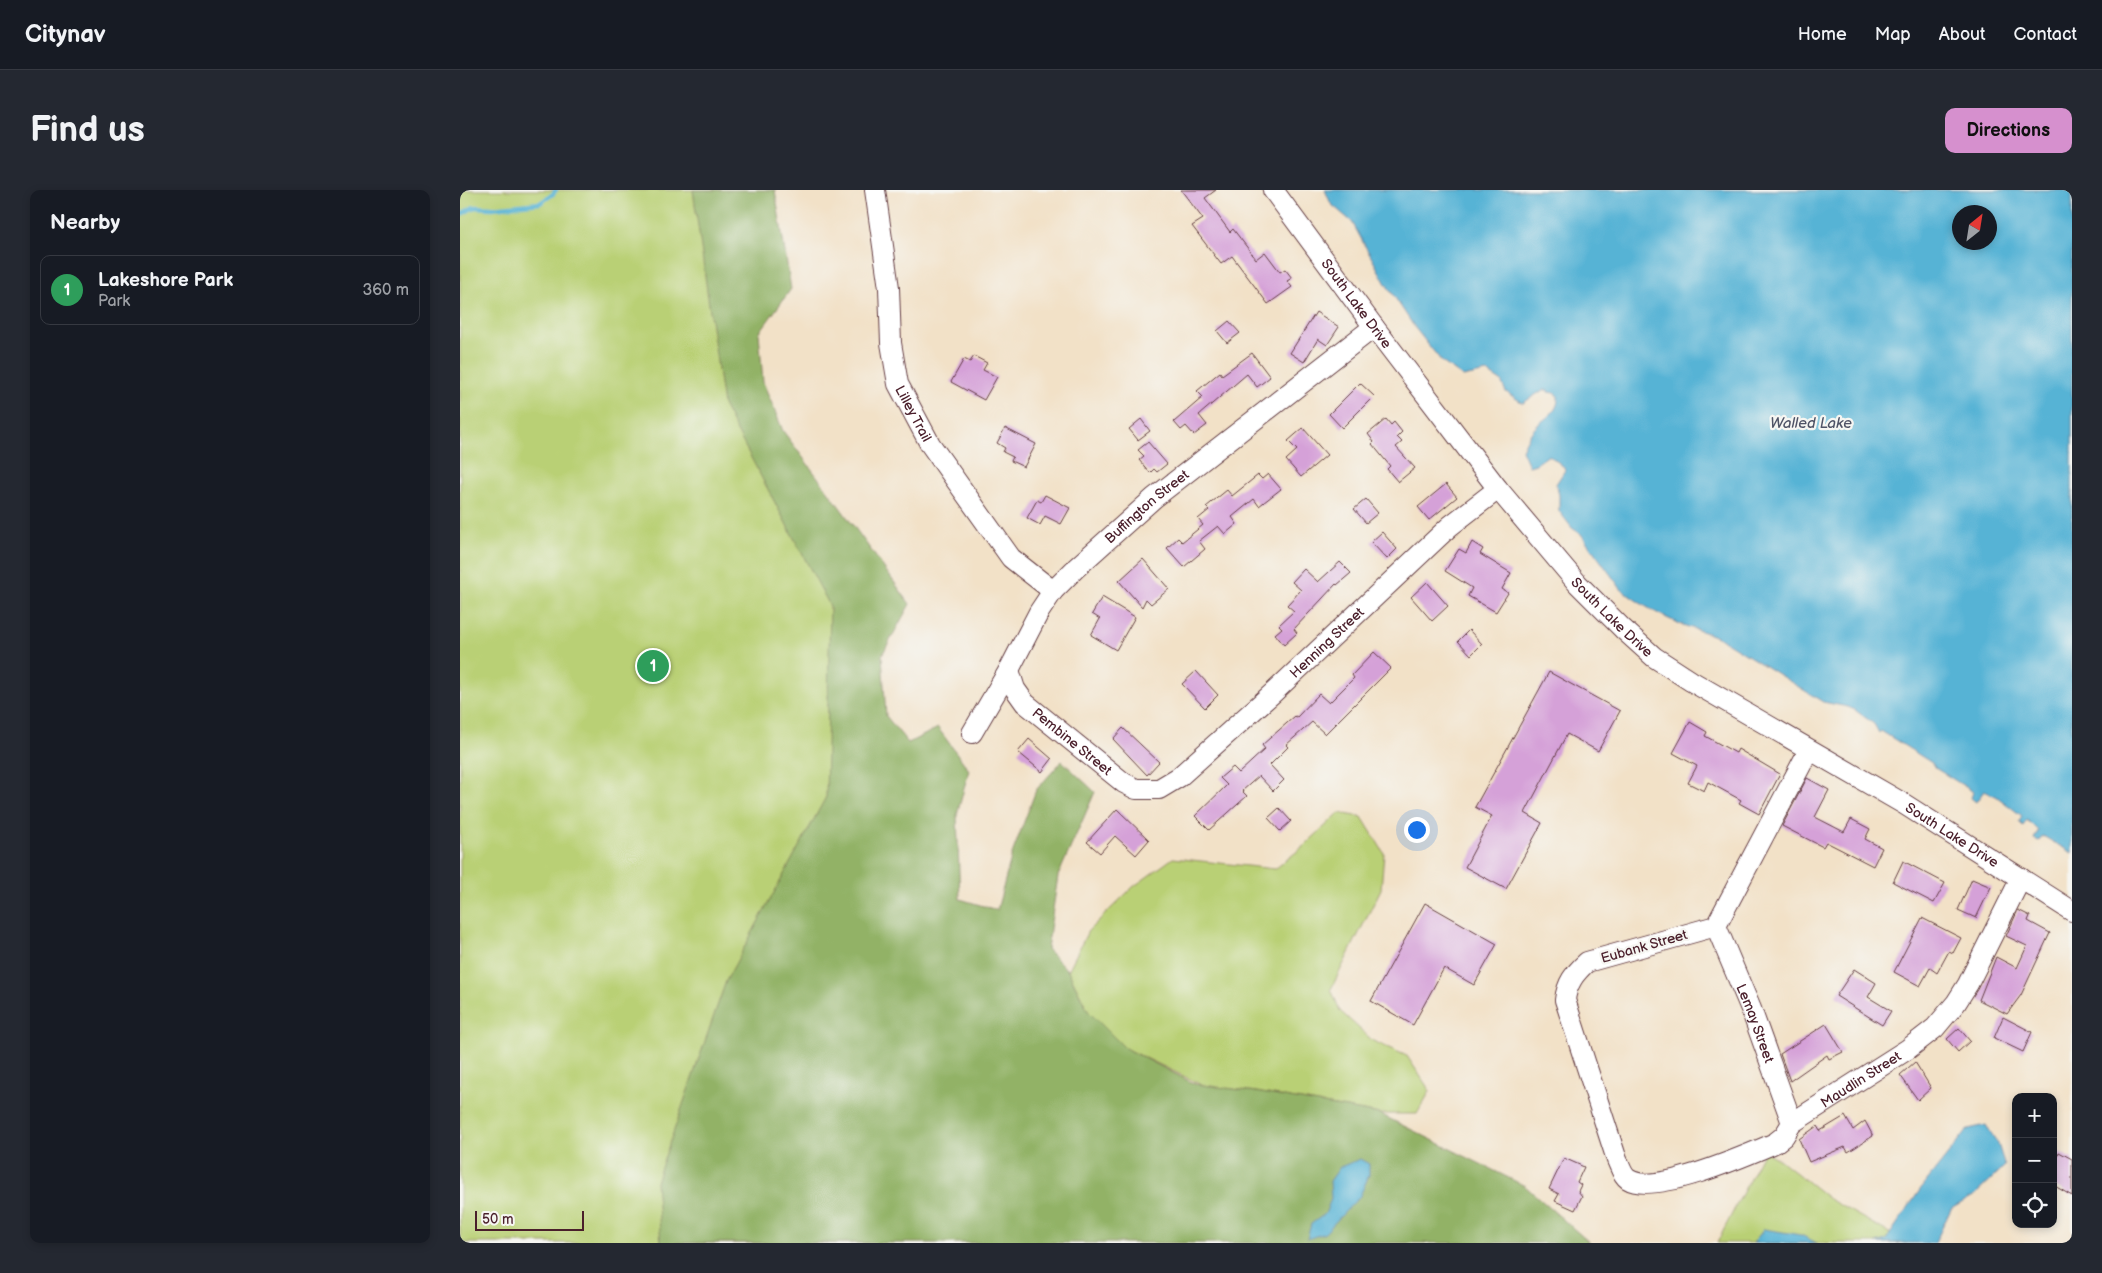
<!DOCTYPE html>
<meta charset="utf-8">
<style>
:root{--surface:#171b24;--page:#242831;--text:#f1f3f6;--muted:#9ea1a6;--line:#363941;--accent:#d690ce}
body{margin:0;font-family:"Balsamiq Sans",sans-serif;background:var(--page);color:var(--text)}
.controls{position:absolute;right:15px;bottom:15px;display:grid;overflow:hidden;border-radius:10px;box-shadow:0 2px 8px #0003}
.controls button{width:45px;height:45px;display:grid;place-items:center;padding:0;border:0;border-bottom:1px solid var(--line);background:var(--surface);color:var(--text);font:25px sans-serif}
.compass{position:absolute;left:1492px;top:15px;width:45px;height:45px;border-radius:50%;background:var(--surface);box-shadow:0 2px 8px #0003;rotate:30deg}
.scale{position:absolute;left:15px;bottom:12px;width:109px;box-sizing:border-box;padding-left:5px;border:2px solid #4a1f2b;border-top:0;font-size:14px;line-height:18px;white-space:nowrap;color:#4a1f2b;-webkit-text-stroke:4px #f6f6f2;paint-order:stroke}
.you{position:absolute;left:956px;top:639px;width:18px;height:18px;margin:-12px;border:4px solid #fff;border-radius:50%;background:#1a73e8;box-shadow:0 0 0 8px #1a73e833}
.badge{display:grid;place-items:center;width:32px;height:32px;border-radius:50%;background:var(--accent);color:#fff;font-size:16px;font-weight:700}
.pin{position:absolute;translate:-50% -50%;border:2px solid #fff;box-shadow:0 1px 5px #0006}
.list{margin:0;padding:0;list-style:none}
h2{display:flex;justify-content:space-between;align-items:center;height:65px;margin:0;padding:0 20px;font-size:21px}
h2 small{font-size:16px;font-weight:400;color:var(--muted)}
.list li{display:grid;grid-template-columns:32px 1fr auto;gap:15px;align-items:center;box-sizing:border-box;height:70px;margin:0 10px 10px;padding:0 10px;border:1px solid var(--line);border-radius:10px}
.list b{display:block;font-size:19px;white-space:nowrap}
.list p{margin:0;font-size:16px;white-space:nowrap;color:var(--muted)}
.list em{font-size:16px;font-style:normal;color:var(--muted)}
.icon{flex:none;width:28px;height:28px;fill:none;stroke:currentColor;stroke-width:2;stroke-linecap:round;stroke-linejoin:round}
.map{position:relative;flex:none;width:1612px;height:1053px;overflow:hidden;border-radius:10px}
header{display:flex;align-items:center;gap:30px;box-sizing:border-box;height:70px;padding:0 25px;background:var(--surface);border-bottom:1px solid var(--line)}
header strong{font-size:24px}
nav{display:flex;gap:28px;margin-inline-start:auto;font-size:18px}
.intro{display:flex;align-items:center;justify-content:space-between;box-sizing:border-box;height:120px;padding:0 30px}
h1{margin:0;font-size:35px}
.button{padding:12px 22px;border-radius:10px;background:var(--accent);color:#111;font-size:18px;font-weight:700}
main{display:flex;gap:30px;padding:0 30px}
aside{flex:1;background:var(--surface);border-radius:10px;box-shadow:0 2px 8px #0003}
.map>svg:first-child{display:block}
.green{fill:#b9d074;stroke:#827850}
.forest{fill:#92b266;stroke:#6e6848}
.water{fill:#57b3d5;stroke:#506980;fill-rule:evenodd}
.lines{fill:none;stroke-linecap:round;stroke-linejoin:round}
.stream{stroke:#57b3d5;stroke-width:4.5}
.building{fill:#d5a1d8}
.minor-casing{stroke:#633c42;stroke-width:22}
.minor{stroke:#fff;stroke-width:20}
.labels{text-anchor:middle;stroke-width:4.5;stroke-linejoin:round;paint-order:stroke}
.street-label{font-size:14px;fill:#4a1f2b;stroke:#f6f6f2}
.water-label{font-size:15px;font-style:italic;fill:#4f5366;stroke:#f6f6f2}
</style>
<header>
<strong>Citynav</strong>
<nav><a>Home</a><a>Map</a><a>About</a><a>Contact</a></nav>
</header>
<div class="intro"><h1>Find us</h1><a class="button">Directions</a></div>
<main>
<aside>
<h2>Nearby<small></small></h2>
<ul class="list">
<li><span class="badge" style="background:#2e9e5b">1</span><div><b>Lakeshore Park</b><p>Park</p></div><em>360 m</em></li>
</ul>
</aside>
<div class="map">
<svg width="1612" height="1053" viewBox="0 0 1612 1053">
<rect width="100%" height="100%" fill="#f6f6f2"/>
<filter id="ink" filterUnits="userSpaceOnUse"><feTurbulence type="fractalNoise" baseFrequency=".02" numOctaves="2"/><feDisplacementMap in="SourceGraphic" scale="10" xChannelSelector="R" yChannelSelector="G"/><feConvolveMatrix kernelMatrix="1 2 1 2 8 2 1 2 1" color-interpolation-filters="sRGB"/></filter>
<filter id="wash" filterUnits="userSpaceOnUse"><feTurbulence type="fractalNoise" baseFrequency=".0096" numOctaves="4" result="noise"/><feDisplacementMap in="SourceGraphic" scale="20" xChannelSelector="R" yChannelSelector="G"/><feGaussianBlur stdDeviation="1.12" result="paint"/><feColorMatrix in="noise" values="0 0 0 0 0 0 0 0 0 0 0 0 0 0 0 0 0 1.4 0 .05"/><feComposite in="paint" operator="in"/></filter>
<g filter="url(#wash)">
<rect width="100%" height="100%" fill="#f2e1c7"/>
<g class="green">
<polygon points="0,0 255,0 290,191 380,420 412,1053 0,1053"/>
<polygon points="879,623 902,627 924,663 921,699 871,799 880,821 913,851 947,866 970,901 957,924 920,924 796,902 742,895 665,858 628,821 608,781 628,741 673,697 713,668 815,679 845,655"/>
<polygon points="1304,961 1320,970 1369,1009 1447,1053 1257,1053"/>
</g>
<polygon class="forest" points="233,0 315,0 331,99 299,143 303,192 323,241 374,309 450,414 422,465 426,526 448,553 478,538 509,580 497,625 500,709 537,720 552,664 576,600 602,571 635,602 598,686 587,759 608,781 628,821 665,858 735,894 796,902 920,924 1065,996 1130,1053 201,1053 196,992 266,791 366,607 370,416 263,215"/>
<g class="water">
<path d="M865 0H1612V663L1583 646 1579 651 1574 649 1578 641 1567 630 1563 636 1559 632 1562 626 1536 606 1524 601 1516 612 1511 608 1513 602 1509 599 1475 578 1472 573 1421 541 1419 543 1414 534 1395 520 1388 517 1363 512 1263 450C1250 443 1236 440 1223 435 1202 427 1178 413 1161 399L1121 344 1112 338 1099 321V305L1096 294 1105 280 1104 277 1089 265 1076 274 1069 276 1062 260C1065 253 1069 245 1074 239 1084 227 1099 224 1098 206L1094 203 1088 202V200H1083L1063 213 1046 202 1041 191 1027 182 1003 187 982 172 955 138 926 94 892 32 871 14ZM1530 22V52H1500V22Z"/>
<polygon points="1526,935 1538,954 1545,976 1515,1005 1491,1019 1475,1053 1416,1053 1426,1050 1462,997 1508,939"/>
<polygon points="900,969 909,974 909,985 900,1006 865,1043 847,1049 851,1034 865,1024 871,1009 870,991 880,977"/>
<polygon points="1304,1039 1341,1045 1357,1053 1293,1053"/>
</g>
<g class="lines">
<polyline class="stream" points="0,25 14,17 32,18 80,13 93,4 96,0"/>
</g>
<g id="blocks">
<g class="building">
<polygon points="721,0 756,0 745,8 770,42 773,39 796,69 805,62 820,82 825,79 832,88 827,91 832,97 808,114 772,66 761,74 732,36 743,29"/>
<polygon points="856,122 879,137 867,155 858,149 844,172 830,163"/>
<polygon points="769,131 780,143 767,153 757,141"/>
<polygon points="792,163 810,187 797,197 787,184 739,225 747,235 734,245 726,236 721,240 714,232 743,207 737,201 760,182 762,185"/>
<polygon points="514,166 527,173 523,180 537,187 524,210 491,192 504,169 510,172"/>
<polygon points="900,193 914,206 882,238 869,224"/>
<polygon points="681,229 690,241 678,250 669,239"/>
<polygon points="926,229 931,235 934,232 942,242 937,247 942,252 936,257 955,278 938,292 927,279 930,276 912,254 914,252 908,244"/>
<polygon points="545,238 576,254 564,277 551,271 553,267 543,262 545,258 537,253"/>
<polygon points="843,238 867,265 841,287 826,270 837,260 828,251"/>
<polygon points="688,252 707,274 697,282 694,279 690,283 679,270 684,266 678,260"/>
<polygon points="808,284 821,299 799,316 794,309 772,327 777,334 765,344 758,336 739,351 745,359 724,377 707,358 718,348 722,352 743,335 738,329 749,320 746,317 767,300 772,306 798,285 802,289"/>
<polygon points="986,294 997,307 969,330 958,317"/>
<polygon points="585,305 610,318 601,334 585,326 580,335 567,328 577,310 581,312"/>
<polygon points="906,309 918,323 906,333 894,319"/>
<polygon points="922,342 937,359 927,369 911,352"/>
<polygon points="1012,352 1023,359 1020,364 1051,383 1042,399 1048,403 1036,422 1008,406 1012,398 985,381 999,359 1006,363"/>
<polygon points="683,369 709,399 691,414 686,409 682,417 659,391"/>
<polygon points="880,372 891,383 877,395 876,394 834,439 837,443 824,455 815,444 822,438 819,435 834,421 827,415 841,400 832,392 844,379 858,392"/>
<polygon points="967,392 988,416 972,431 951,407"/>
<polygon points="642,407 675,427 656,460 631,445 640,429 632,424"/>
<polygon points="1009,440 1022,454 1011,465 998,451"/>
<polygon points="914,462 931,478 865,544 852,532 826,555 828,557 810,575 824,590 813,601 799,586 782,601 787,606 749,640 735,626 767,595 760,588 773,577 779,583 805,559 802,555 835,526 837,527 859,504 869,513 894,488 892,485"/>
<polygon points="736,481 758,505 745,518 722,494"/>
<polygon points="1089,482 1160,521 1138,561 1107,544 1065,623 1082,633 1046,699 1005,677 1032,626 1015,617"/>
<polygon points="1230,532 1247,542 1245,546 1276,563 1278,559 1320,584 1299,624 1279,613 1281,610 1248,592 1244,601 1228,593 1237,576 1213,563"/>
<polygon points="663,538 699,572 687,585 653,549"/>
<polygon points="569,549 592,569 582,582 558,562"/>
<polygon points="1347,588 1369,600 1355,627 1384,642 1391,629 1410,639 1405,649 1422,658 1413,676 1366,652 1363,657 1322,636"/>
<polygon points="819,618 831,631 820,641 808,628"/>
<polygon points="657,619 689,650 676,665 655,646 640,663 627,652"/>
<polygon points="1443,671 1485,693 1474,713 1433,692"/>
<polygon points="1512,689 1531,697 1516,728 1498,720"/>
<polygon points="965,713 1037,754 1014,795 984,778 953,835 911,811"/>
<polygon points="1558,720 1570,726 1568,731 1590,743 1561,805 1547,824 1519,810 1536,767 1557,778 1567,756 1546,746"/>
<polygon points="1462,728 1501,748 1493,763 1489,761 1477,783 1470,778 1460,796 1434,782"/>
<polygon points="1394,779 1416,793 1408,807 1431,821 1422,835 1376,806"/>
<polygon points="1543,827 1572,842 1563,862 1534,848"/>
<polygon points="1366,834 1383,862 1369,869 1367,865 1330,891 1320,864"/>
<polygon points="1499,838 1510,851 1498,862 1487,849"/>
<polygon points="1455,872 1471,898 1458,910 1440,885"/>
<polygon points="1385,926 1393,940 1405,931 1413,946 1388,962 1385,957 1349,972 1339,949 1357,936 1360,941"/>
<polygon points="1599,962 1612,969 1612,1006 1593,995 1593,976"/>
<polygon points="1104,968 1124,977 1117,992 1121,995 1118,1001 1122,1006 1115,1020 1095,1011 1099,1004 1089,999"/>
</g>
</g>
</g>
<g filter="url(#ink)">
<use href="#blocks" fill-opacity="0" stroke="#633c42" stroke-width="1"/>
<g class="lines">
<g class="minor-casing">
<g id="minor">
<path id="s1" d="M415 0 429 98 431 153 438 194 470 254 551 368 593 401"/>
<path id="s2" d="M813 0 914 137 1038 299 1118 394 1163 439 1194 467 1231 491 1444 614 1612 721"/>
<path id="s3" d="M549 480 555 499 565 513 664 593 676 599H699L719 587 814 502 990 336 1038 299"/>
<path id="s4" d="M512 543 549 480 579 422 593 401 616 378 694 308 914 137"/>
<path id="s5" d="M1349 560 1256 736 1127 772C1114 784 1107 793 1105 810L1157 970C1160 976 1162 985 1168 989 1194 1006 1287 965 1315 953L1324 946 1332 933 1448 859 1475 838 1496 813 1508 794 1561 688"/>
<path id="s6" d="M1256 736 1291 819 1332 933"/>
</g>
</g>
<use href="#minor" class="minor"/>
</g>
</g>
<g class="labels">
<g class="street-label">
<text dy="5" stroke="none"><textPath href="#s2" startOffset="141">South Lake Drive</textPath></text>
<text dy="5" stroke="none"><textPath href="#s1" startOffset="229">Lilley Trail</textPath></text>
<text dy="5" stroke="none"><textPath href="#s4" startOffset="290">Buffington Street</textPath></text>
<text dy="5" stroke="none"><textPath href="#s2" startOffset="546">South Lake Drive</textPath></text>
<text dy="5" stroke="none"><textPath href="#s3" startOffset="424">Henning Street</textPath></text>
<text dy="5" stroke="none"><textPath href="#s3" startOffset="98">Pembine Street</textPath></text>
<text dy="5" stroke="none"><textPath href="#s2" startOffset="951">South Lake Drive</textPath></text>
<text transform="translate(1184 756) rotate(-16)" y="5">Eubank Street</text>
<text dy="5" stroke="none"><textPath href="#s6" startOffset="105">Lemay Street</textPath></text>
<text dy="5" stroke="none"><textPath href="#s5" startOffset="831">Maudlin Street</textPath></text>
</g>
<g class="water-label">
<text x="1351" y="238">Walled Lake</text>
</g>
</g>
</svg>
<div class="controls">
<button>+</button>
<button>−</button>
<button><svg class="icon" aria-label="locate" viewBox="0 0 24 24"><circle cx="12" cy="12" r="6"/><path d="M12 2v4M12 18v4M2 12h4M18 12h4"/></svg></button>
</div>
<svg class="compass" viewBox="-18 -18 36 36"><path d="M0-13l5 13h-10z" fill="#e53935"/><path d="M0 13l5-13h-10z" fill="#9ea1a6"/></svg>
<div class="scale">50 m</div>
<div class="you"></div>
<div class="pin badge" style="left:193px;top:476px;background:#2e9e5b">1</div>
</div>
</main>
